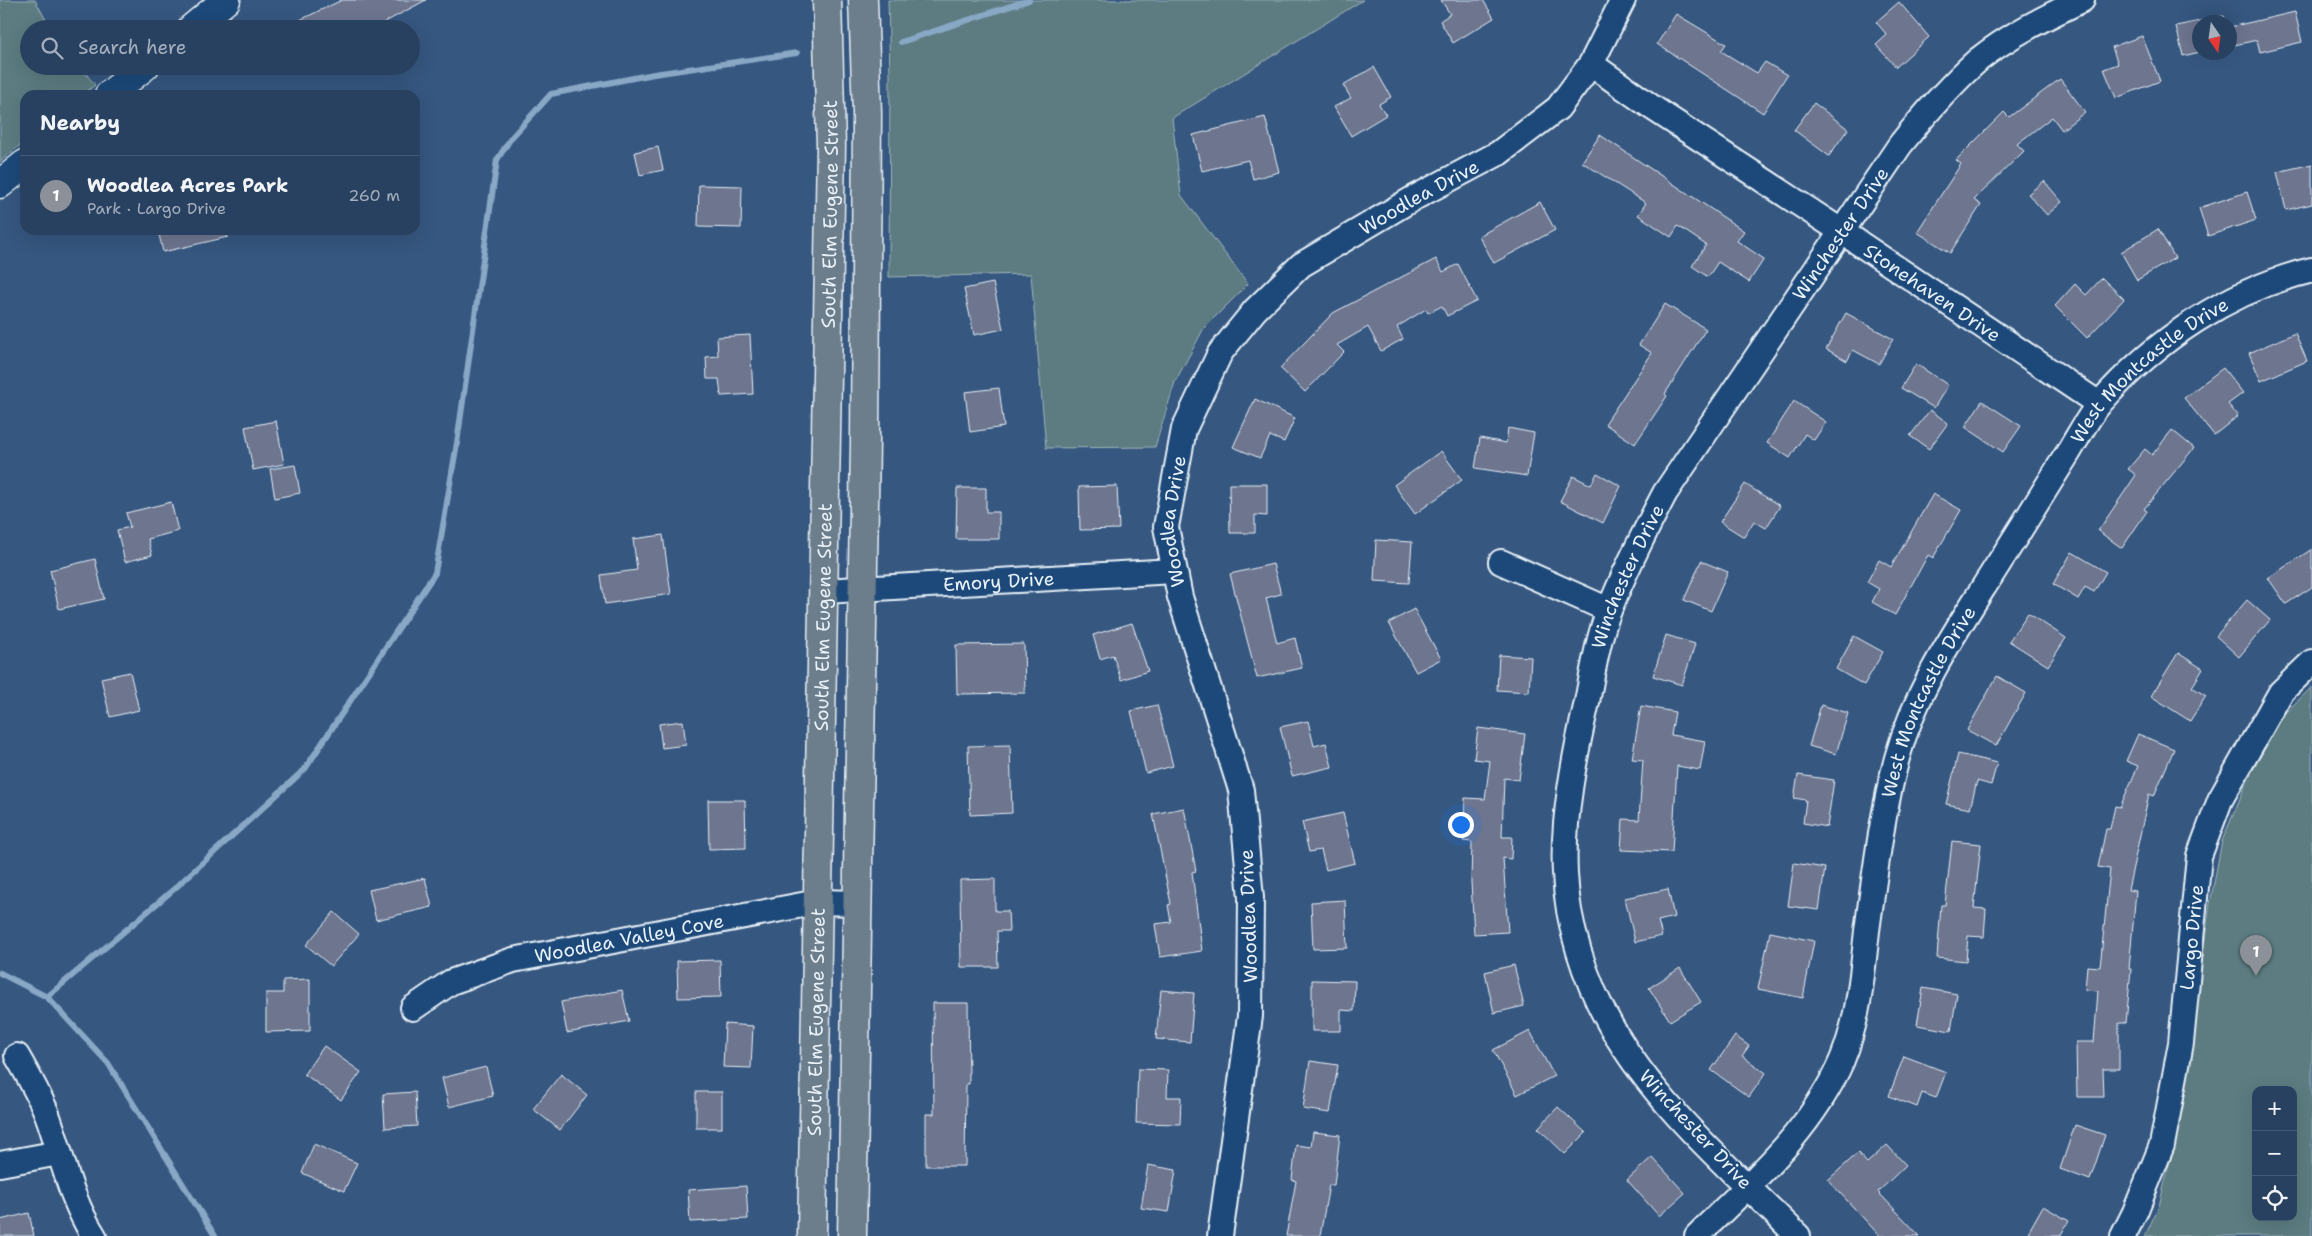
<!DOCTYPE html>
<meta charset="utf-8">
<style>
:root{--surface:#284160;--page:#344c69;--text:#f1f3f6;--muted:#a5afbd;--line:#445a75;--accent:#8c9099}
body{margin:0;font-family:"Shantell Sans",sans-serif;background:var(--page);color:var(--text)}
.controls{position:absolute;right:15px;bottom:15px;display:grid;overflow:hidden;border-radius:10px;box-shadow:0 5px 20px #0002}
.controls button{width:45px;height:45px;display:grid;place-items:center;padding:0;border:0;border-bottom:1px solid var(--line);background:var(--surface);color:var(--text);font:25px sans-serif}
.compass{position:absolute;left:2192px;top:15px;width:45px;height:45px;border-radius:50%;background:var(--surface);box-shadow:0 5px 20px #0002;rotate:167deg}
.you{position:absolute;left:1460px;top:824px;width:18px;height:18px;margin:-12px;border:4px solid #fff;border-radius:50%;background:#1a73e8;box-shadow:0 0 0 8px #1a73e833}
.badge{display:grid;place-items:center;width:32px;height:32px;border-radius:50%;background:var(--accent);color:#fff;font-size:16px;font-weight:700}
.pin{position:absolute;translate:-50% -41px;filter:drop-shadow(0 1px 2px #0008)}
.pin::after{content:'';position:absolute;top:26px;width:18px;height:15px;background:inherit;clip-path:polygon(0 0,100% 0,50% 100%)}
.list{margin:0;padding:0;list-style:none}
h2{display:flex;justify-content:space-between;align-items:center;height:65px;margin:0;padding:0 20px;font-size:21px}
h2 small{font-size:16px;font-weight:400;color:var(--muted)}
.list li{display:grid;grid-template-columns:32px 1fr auto;gap:15px;align-items:center;box-sizing:border-box;height:80px;padding:0 20px;border-top:1px solid var(--line)}
.list b{display:block;font-size:19px;white-space:nowrap}
.list p{margin:0;font-size:16px;white-space:nowrap;color:var(--muted)}
.list em{font-size:16px;font-style:normal;color:var(--muted)}
.icon{flex:none;width:28px;height:28px;fill:none;stroke:currentColor;stroke-width:2;stroke-linecap:round;stroke-linejoin:round}
.map{position:relative;flex:none;width:2312px;height:1236px;overflow:hidden}
.search{position:absolute;background:var(--surface);box-shadow:0 5px 20px #0002;left:20px;top:20px;width:400px;height:55px;display:flex;align-items:center;gap:12px;box-sizing:border-box;padding:0 18px;border-radius:28px;color:var(--muted);font-size:19px}
.panel{position:absolute;background:var(--surface);box-shadow:0 5px 20px #0002;left:20px;top:90px;width:400px;height:145px;border-radius:15px}
.map>svg:first-child{display:block}
.green{fill:#5b7c81;stroke:#a2b6bc;fill-rule:evenodd}
.lines{fill:none;stroke-linecap:round;stroke-linejoin:round}
.stream{stroke:#89a8c6;stroke-width:6}
.building{fill:#6d758f;stroke:#e8f1f8}
.street-casing{stroke:#e8f1f8;stroke-width:28}
.secondary-casing{stroke:#e8f1f8;stroke-width:31}
.primary-casing{stroke:#e8f1f8;stroke-width:31}
.street{stroke:#1f4a7a;stroke-width:24}
.secondary{stroke:#1f4a7a;stroke-width:28}
.primary{stroke:#6c7d8b;stroke-width:28}
.labels{text-anchor:middle;stroke-width:4;stroke-linejoin:round;paint-order:stroke}
.street-label{font-size:19px;fill:#e8f1f8;stroke:#1f4a7a}
</style>
<div class="map">
<svg width="2312" height="1236" viewBox="0 0 2312 1236">
<rect width="100%" height="100%" fill="#365780"/>
<filter id="ink" filterUnits="userSpaceOnUse"><feTurbulence type="fractalNoise" baseFrequency=".02" numOctaves="2"/><feDisplacementMap in="SourceGraphic" scale="10" xChannelSelector="R" yChannelSelector="G"/><feConvolveMatrix kernelMatrix="1 2 1 2 8 2 1 2 1" color-interpolation-filters="sRGB"/></filter>
<g filter="url(#ink)">
<g class="green">
<polygon points="0,0 35,0 51,29 29,29 29,66 80,66 95,85 82,95 25,95 25,141 0,162"/>
<polygon points="888,0 1363,0 1172,118 1181,195 1248,284 1204,328 1175,382 1155,447 1046,448 1031,274 889,277 890,76"/>
<path d="M2312 687V1236H2145L2159 1206 2183 1107 2209 909 2222 841 2250 775 2285 713ZM2256 1090H2293V1217H2256Z"/>
</g>
<g class="lines">
<g class="stream">
<polyline points="901,42 1029,0"/>
<polyline points="0,973 47,997 108,1063 215,1236"/>
<polyline points="47,997 174,889 305,769 435,573 457,443 497,160 511,138 551,94 654,74 797,53"/>
</g>
</g>
<g class="building">
<polygon points="342,0 426,0 372,29 281,29"/>
<polygon points="1441,0 1483,0 1494,18 1453,43 1440,21 1450,14"/>
<polygon points="1899,2 1929,37 1896,67 1876,45 1887,35 1876,22"/>
<polygon points="2295,12 2302,42 2260,52 2257,40 2230,46 2230,27"/>
<polygon points="1676,14 1726,44 1721,51 1757,73 1765,62 1787,75 1763,113 1657,44"/>
<polygon points="2224,16 2226,22 2200,22 2200,52 2183,56 2176,26"/>
<polygon points="2142,36 2160,81 2116,98 2104,69 2118,64 2112,47"/>
<polygon points="1374,67 1391,97 1379,104 1386,115 1351,136 1334,107 1351,98 1343,85"/>
<polygon points="2060,79 2085,112 2062,130 2052,117 2017,144 2024,151 1974,200 1981,205 1950,253 1917,232 1961,164 1956,160 2004,112 2009,117"/>
<polygon points="1814,103 1848,129 1829,156 1794,130"/>
<polygon points="1265,117 1279,172 1253,179 1248,160 1202,171 1193,135"/>
<polygon points="1600,135 1744,231 1737,241 1764,259 1749,282 1718,262 1708,277 1692,266 1706,245 1678,226 1671,237 1638,215 1646,203 1582,162"/>
<polygon points="658,147 663,170 640,175 635,152"/>
<polygon points="2312,164 2312,204 2286,210 2277,172"/>
<polygon points="2044,181 2062,202 2047,215 2028,194"/>
<polygon points="699,185 742,186 741,228 698,227"/>
<polygon points="2247,192 2256,220 2208,236 2199,208"/>
<polygon points="1540,202 1555,230 1494,263 1479,236"/>
<polygon points="2158,229 2175,258 2137,280 2121,252"/>
<polygon points="158,230 227,230 228,237 163,252"/>
<polygon points="1436,259 1443,272 1458,264 1477,301 1447,316 1442,306 1428,313 1426,309 1397,327 1403,339 1381,351 1368,327 1337,345 1344,352 1305,392 1280,368 1333,313"/>
<polygon points="2102,278 2124,299 2087,338 2055,306 2075,284 2086,295"/>
<polygon points="993,283 1003,329 974,335 964,289"/>
<polygon points="1665,304 1706,329 1665,394 1667,396 1635,444 1605,424 1652,353 1639,345"/>
<polygon points="1846,313 1893,339 1879,364 1853,350 1847,361 1826,349"/>
<polygon points="2295,333 2307,361 2261,381 2249,353"/>
<polygon points="750,335 753,394 721,396 719,379 707,379 706,357 718,356 717,337"/>
<polygon points="1916,364 1948,385 1934,408 1901,388"/>
<polygon points="2223,368 2243,393 2228,404 2238,416 2214,435 2184,398"/>
<polygon points="999,388 1004,427 970,432 965,392"/>
<polygon points="1255,399 1295,418 1284,442 1270,436 1260,458 1233,447"/>
<polygon points="1794,401 1826,422 1814,440 1805,434 1790,458 1767,443"/>
<polygon points="1982,401 2021,426 2003,452 1965,427"/>
<polygon points="1930,410 1948,423 1929,449 1910,436"/>
<polygon points="276,421 284,464 253,470 245,427"/>
<polygon points="1508,428 1534,433 1527,476 1475,468 1480,438 1506,443"/>
<polygon points="2172,430 2194,448 2144,509 2147,511 2122,548 2098,531 2136,475 2128,469 2145,449 2152,455"/>
<polygon points="1441,451 1462,480 1415,514 1394,485"/>
<polygon points="295,465 300,493 275,498 270,469"/>
<polygon points="1597,473 1621,486 1603,523 1560,501 1573,476 1591,485"/>
<polygon points="1229,484 1267,484 1267,516 1255,515 1255,533 1230,533"/>
<polygon points="1745,484 1780,506 1766,528 1754,521 1744,537 1720,522"/>
<polygon points="1117,486 1119,529 1080,530 1079,487"/>
<polygon points="957,488 986,488 986,512 999,512 999,539 956,539"/>
<polygon points="1933,494 1961,510 1933,558 1928,555 1895,615 1872,602 1879,589 1867,582 1879,560 1891,567"/>
<polygon points="171,502 178,531 148,539 152,555 125,562 117,530 130,527 126,513"/>
<polygon points="663,535 671,594 605,604 601,575 637,570 633,539"/>
<polygon points="1376,540 1412,542 1409,583 1374,581"/>
<polygon points="2312,549 2312,587 2286,604 2268,578"/>
<polygon points="2072,552 2106,572 2094,592 2085,587 2078,599 2053,584"/>
<polygon points="95,559 104,599 59,609 50,570"/>
<polygon points="1701,561 1728,572 1711,611 1684,600"/>
<polygon points="1273,564 1281,594 1266,598 1277,643 1295,638 1302,668 1257,678 1230,574"/>
<polygon points="2247,600 2270,620 2239,657 2216,636"/>
<polygon points="1414,609 1441,659 1416,672 1389,623"/>
<polygon points="2028,613 2066,638 2048,666 2009,641"/>
<polygon points="1132,623 1148,671 1121,680 1113,655 1100,659 1093,635"/>
<polygon points="1666,635 1695,644 1682,685 1653,676"/>
<polygon points="1854,636 1883,652 1864,685 1836,669"/>
<polygon points="1024,644 1025,693 957,694 956,645"/>
<polygon points="2178,653 2203,669 2192,687 2206,696 2190,721 2151,696"/>
<polygon points="1499,655 1531,657 1529,692 1497,690"/>
<polygon points="130,672 139,710 110,717 101,678"/>
<polygon points="1997,676 2026,693 1996,746 1967,730"/>
<polygon points="1157,705 1173,766 1146,773 1131,711"/>
<polygon points="1821,705 1848,713 1836,754 1809,746"/>
<polygon points="1641,706 1675,712 1671,735 1705,741 1700,770 1677,766 1672,852 1621,850 1623,819 1639,820 1643,760 1632,759"/>
<polygon points="683,721 686,745 662,748 659,724"/>
<polygon points="1308,721 1314,746 1326,743 1332,767 1292,776 1280,727"/>
<polygon points="1478,728 1525,734 1519,780 1504,778 1502,837 1512,837 1511,859 1503,858 1508,932 1474,934 1471,882 1472,842 1463,841 1465,798 1485,799 1490,761 1474,759"/>
<polygon points="2138,734 2174,749 2154,796 2149,794 2128,890 2136,891 2129,969 2131,969 2126,1023 2119,1023 2119,1069 2103,1069 2104,1097 2077,1097 2076,1042 2094,1042 2098,991 2085,990 2087,966 2100,967 2110,869 2098,867 2106,829 2110,829 2115,806 2120,807 2138,766 2126,761"/>
<polygon points="1010,745 1012,813 970,815 968,746"/>
<polygon points="1958,754 1997,763 1991,785 1977,781 1970,809 1946,804"/>
<polygon points="1798,775 1834,780 1827,827 1803,823 1806,800 1794,798"/>
<polygon points="708,800 745,800 746,848 709,849"/>
<polygon points="1184,808 1196,871 1192,872 1202,951 1160,957 1155,924 1171,922 1168,905 1171,904 1153,814"/>
<polygon points="1343,813 1355,863 1326,870 1321,850 1309,852 1302,822"/>
<polygon points="1952,841 1981,844 1974,908 1986,909 1984,937 1968,936 1966,961 1937,958 1941,905 1945,905"/>
<polygon points="1794,863 1825,868 1819,910 1788,906"/>
<polygon points="425,878 432,907 376,920 369,890"/>
<polygon points="995,879 995,911 1008,911 1009,931 997,931 998,967 961,967 960,880"/>
<polygon points="1668,889 1674,917 1658,921 1662,936 1635,942 1625,898"/>
<polygon points="1345,900 1347,948 1313,949 1311,902"/>
<polygon points="334,912 359,934 331,966 306,945"/>
<polygon points="1770,932 1814,941 1803,998 1758,989"/>
<polygon points="720,960 721,997 678,998 677,961"/>
<polygon points="1514,965 1524,1006 1494,1013 1485,972"/>
<polygon points="1680,968 1701,1002 1670,1021 1649,988"/>
<polygon points="310,979 310,1031 266,1032 266,993 283,993 283,980"/>
<polygon points="1312,980 1355,981 1354,1011 1341,1010 1341,1031 1312,1031"/>
<polygon points="1923,988 1957,994 1951,1031 1917,1025"/>
<polygon points="622,990 629,1021 567,1033 561,1002"/>
<polygon points="1161,990 1194,993 1190,1042 1156,1039"/>
<polygon points="933,1003 968,1003 969,1084 966,1084 965,1166 926,1166 926,1114 934,1114"/>
<polygon points="725,1024 753,1026 751,1068 723,1067"/>
<polygon points="1530,1031 1554,1076 1517,1095 1493,1050"/>
<polygon points="1735,1036 1749,1046 1742,1056 1766,1073 1749,1097 1711,1070"/>
<polygon points="324,1046 361,1072 341,1100 304,1074"/>
<polygon points="1904,1056 1946,1072 1936,1098 1922,1093 1917,1107 1889,1096"/>
<polygon points="1310,1061 1338,1065 1330,1113 1303,1109"/>
<polygon points="486,1067 493,1096 449,1107 442,1078"/>
<polygon points="1138,1069 1168,1070 1167,1097 1181,1097 1180,1124 1136,1123"/>
<polygon points="561,1074 587,1095 560,1130 533,1109"/>
<polygon points="415,1092 417,1126 385,1128 383,1094"/>
<rect x="696" y="1092" width="26" height="36"/>
<polygon points="1558,1107 1586,1133 1565,1154 1538,1128"/>
<polygon points="2075,1125 2105,1135 2090,1180 2060,1169"/>
<polygon points="1313,1132 1340,1135 1334,1185 1329,1185 1320,1236 1286,1236 1296,1181 1292,1180 1296,1145 1311,1147"/>
<polygon points="314,1144 357,1163 344,1191 302,1173"/>
<polygon points="1887,1145 1906,1165 1878,1192 1920,1236 1880,1236 1828,1180 1858,1153 1867,1163"/>
<polygon points="1652,1157 1685,1193 1659,1216 1627,1180"/>
<polygon points="1148,1165 1176,1170 1169,1212 1141,1208"/>
<polygon points="746,1186 748,1219 690,1222 688,1190"/>
<polygon points="2043,1206 2069,1221 2060,1236 2026,1236"/>
<polygon points="29,1213 34,1236 0,1236 0,1220"/>
</g>
<g class="lines">
<g class="street-casing">
<g id="street">
<path id="s1" d="M1591 64 1653 108 1841 231 2099 404"/>
<polyline points="1501,562 1609,610"/>
<path id="s2" d="M824 591 1174 571"/>
<path id="s3" d="M413 1008 451 982 513 960 818 902 857 903"/>
<path d="M17 1056C28 1075 39 1094 47 1114 62 1155 70 1199 94 1236"/>
<polyline points="0,1164 59,1153"/>
<path id="s4" d="M1220 1236 1250 1016 1251 898 1241 790 1180 597 1166 527 1184 429 1220 353 1255 310 1301 265 1414 198 1499 153 1558 108 1591 64 1623 0"/>
<path id="s5" d="M1697 1236C1751 1182 1811 1132 1842 1060 1859 1019 1862 975 1867 931 1875 873 1882 814 1897 758 1917 686 1958 628 1997 566 2021 529 2044 491 2068 453 2078 437 2088 417 2100 403 2155 340 2231 289 2312 270"/>
<path id="s6" d="M1798 1236C1732 1170 1657 1107 1611 1026 1585 981 1567 924 1565 873 1562 819 1575 754 1587 702 1593 671 1598 637 1610 608 1626 568 1645 531 1665 493L1900 145C1924 115 1949 86 1978 60 2009 35 2046 17 2082 0"/>
<path id="s7" d="M2123 1236 2135 1212 2162 1145 2181 1043 2199 856 2220 800 2281 692 2312 662"/>
</g>
</g>
<g class="secondary-casing">
<g id="secondary">
<polyline points="191,29 226,0"/>
<polyline points="109,95 145,66"/>
<polyline points="0,184 25,164"/>
</g>
</g>
<g class="primary-casing">
<g id="primary">
<path id="s8" d="M812 1236 831 146 827 0"/>
<polyline points="852,1236 865,443 867,113 863,0"/>
</g>
</g>
<use href="#street" class="street"/>
<use href="#secondary" class="secondary"/>
<use href="#primary" class="primary"/>
</g>
</g>
<g class="labels">
<g class="street-label">
<text dy="7" stroke="none"><textPath href="#s4" startOffset="1162">Woodlea Drive</textPath></text>
<text dy="7" stroke="none"><textPath href="#s8" startOffset="1022">South Elm Eugene Street</textPath></text>
<text dy="7" stroke="none"><textPath href="#s6" startOffset="1154">Winchester Drive</textPath></text>
<text dy="7" stroke="none"><textPath href="#s1" startOffset="411">Stonehaven Drive</textPath></text>
<text dy="7" stroke="none"><textPath href="#s5" startOffset="1006">West Montcastle Drive</textPath></text>
<text dy="7" stroke="none"><textPath href="#s4" startOffset="728">Woodlea Drive</textPath></text>
<text dy="7" stroke="none"><textPath href="#s6" startOffset="749">Winchester Drive</textPath></text>
<text dy="7" stroke="none"><textPath href="#s2" startOffset="175">Emory Drive</textPath></text>
<text dy="7" stroke="none"><textPath href="#s8" startOffset="619">South Elm Eugene Street</textPath></text>
<text dy="7" stroke="none"><textPath href="#s5" startOffset="601">West Montcastle Drive</textPath></text>
<text transform="translate(1248 916) rotate(-92)" y="7">Woodlea Drive</text>
<text dy="7" stroke="none"><textPath href="#s3" startOffset="230">Woodlea Valley Cove</textPath></text>
<text dy="7" stroke="none"><textPath href="#s7" startOffset="309">Largo Drive</textPath></text>
<text dy="7" stroke="none"><textPath href="#s8" startOffset="214">South Elm Eugene Street</textPath></text>
<text transform="translate(1696 1129) rotate(47)" y="7">Winchester Drive</text>
</g>
</g>
</svg>
<div class="controls">
<button>+</button>
<button>−</button>
<button><svg class="icon" aria-label="locate" viewBox="0 0 24 24"><circle cx="12" cy="12" r="6"/><path d="M12 2v4M12 18v4M2 12h4M18 12h4"/></svg></button>
</div>
<svg class="compass" viewBox="-18 -18 36 36"><path d="M0-13l5 13h-10z" fill="#e53935"/><path d="M0 13l5-13h-10z" fill="#a5afbd"/></svg>
<div class="you"></div>
<div class="pin badge" style="left:2256px;top:976px">1</div>
<div class="search"><svg class="icon" aria-label="search" viewBox="0 0 24 24"><circle cx="10" cy="10" r="6"/><path d="M15 15l6 6"/></svg>Search here</div>
<section class="panel">
<h2>Nearby<small></small></h2>
<ul class="list">
<li><span class="badge">1</span><div><b>Woodlea Acres Park</b><p>Park · Largo Drive</p></div><em>260 m</em></li>
</ul>
</section>
</div>
